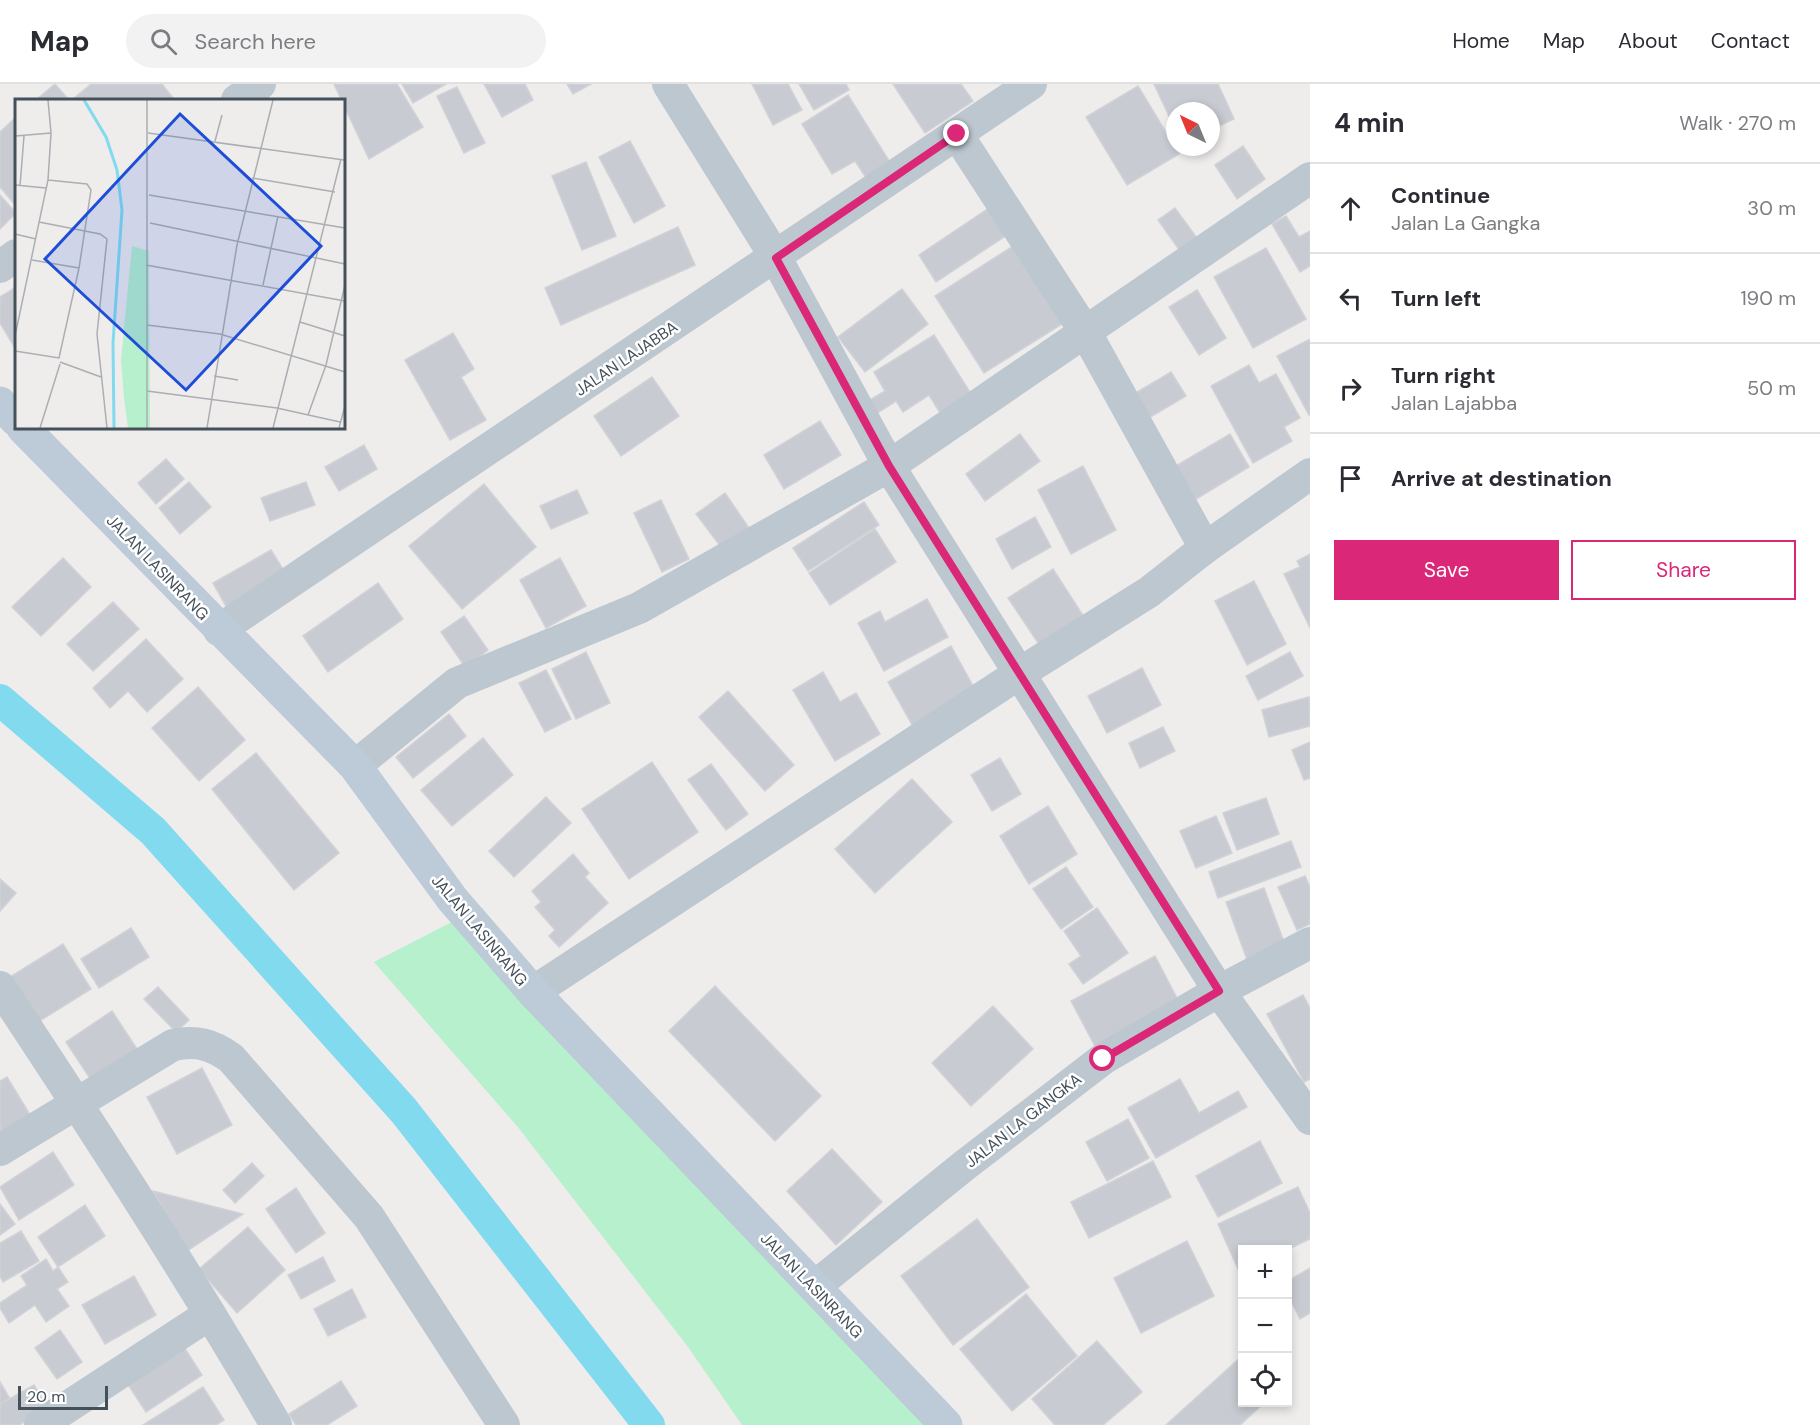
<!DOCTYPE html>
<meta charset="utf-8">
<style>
:root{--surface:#fff;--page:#f2f2f3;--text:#2b2b33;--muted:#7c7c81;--line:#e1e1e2;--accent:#db2777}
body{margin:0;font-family:"DM Sans",sans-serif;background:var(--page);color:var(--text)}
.controls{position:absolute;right:18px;bottom:18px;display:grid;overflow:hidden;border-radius:0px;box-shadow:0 3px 9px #0003}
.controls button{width:54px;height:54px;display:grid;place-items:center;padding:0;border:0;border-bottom:2px solid var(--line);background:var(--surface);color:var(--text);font:30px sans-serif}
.compass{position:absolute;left:1166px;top:18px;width:54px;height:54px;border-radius:50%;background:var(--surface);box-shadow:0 3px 9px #0003;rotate:317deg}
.scale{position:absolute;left:18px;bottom:15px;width:90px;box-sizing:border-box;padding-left:6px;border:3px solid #44505a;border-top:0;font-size:16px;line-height:21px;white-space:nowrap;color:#44505a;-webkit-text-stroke:4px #fff;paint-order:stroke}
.stop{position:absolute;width:18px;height:18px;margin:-14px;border:4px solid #db2777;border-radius:50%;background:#fff}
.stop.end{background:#db2777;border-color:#fff;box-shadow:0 2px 6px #0008}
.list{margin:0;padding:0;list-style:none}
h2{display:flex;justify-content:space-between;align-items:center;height:78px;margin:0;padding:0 24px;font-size:26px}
h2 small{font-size:20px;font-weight:400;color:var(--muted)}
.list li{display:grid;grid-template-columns:39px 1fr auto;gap:18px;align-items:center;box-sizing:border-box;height:90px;padding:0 24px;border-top:2px solid var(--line)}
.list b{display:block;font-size:22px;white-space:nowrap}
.list p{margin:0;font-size:20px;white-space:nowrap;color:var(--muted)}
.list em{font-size:20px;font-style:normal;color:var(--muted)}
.actions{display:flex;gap:12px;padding:18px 24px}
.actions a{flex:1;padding:14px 0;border:2px solid var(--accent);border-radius:0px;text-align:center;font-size:21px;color:var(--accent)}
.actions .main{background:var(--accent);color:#fff}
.icon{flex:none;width:33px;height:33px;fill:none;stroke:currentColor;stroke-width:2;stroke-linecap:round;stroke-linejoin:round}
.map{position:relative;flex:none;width:1310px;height:1341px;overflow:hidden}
header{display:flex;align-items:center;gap:36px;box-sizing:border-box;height:84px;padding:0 30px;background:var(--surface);border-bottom:2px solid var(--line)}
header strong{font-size:28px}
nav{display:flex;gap:33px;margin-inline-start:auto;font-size:21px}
.search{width:420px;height:54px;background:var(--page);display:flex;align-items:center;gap:15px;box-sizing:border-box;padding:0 21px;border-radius:33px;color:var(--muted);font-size:22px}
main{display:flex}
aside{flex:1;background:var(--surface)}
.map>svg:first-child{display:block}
.green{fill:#b7f0cc}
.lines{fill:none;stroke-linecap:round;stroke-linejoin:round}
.canal{stroke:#82daef;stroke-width:32}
.building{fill:#c8cbd1;stroke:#d0d2d8;stroke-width:1.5}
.street{stroke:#bcc7d0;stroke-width:32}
.secondary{stroke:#bdcad7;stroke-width:33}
.route{stroke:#db2777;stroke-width:8}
.labels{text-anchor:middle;stroke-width:5;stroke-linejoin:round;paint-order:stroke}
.street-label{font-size:16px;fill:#44505a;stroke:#fff}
.inset-river{fill:none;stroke:#82daef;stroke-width:3}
.inset-road{fill:none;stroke:#abaeb2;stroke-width:1.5}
.view{fill:#1d4ed8;fill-opacity:0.15;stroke:#1d4ed8;stroke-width:3}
.inset-edge{fill:none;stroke:#44505a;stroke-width:3}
</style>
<header>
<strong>Map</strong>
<div class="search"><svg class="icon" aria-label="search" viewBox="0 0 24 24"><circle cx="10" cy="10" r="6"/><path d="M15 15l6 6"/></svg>Search here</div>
<nav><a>Home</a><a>Map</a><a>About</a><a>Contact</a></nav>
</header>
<main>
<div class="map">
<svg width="1310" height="1341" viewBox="0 0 1310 1341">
<rect width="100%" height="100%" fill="#efecec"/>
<polygon class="green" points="481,823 542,894 960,1341 742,1341 688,1263 517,1042 374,878"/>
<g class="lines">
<polyline class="canal" points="0,616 153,747 404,1027 649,1341"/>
</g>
<g class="building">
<polygon points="55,0 69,16 36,16"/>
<polygon points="91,0 162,0 173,14 170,16 72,16"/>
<polygon points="334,0 397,0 423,43 369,75"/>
<polygon points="402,0 446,0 413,19"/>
<polygon points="484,0 525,0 533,16 502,33"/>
<polygon points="567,0 591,0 573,10"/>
<polygon points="752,0 788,0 802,26 773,41"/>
<polygon points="799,0 846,0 849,6 814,26"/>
<polygon points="893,0 961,0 973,17 925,49"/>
<polygon points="1154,0 1218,0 1234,35 1211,46 1211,27 1175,27 1175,45"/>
<polygon points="1138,2 1179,70 1127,101 1086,33"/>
<polygon points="457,3 485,59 464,69 437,12"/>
<polygon points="848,11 891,80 867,95 855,77 832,90 802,40"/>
<polygon points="16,33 16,122 0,103 0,48"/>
<polygon points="630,57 665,122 634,139 599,73"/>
<polygon points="1243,62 1265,95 1237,115 1215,81"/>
<polygon points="586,78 616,152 582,166 552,92"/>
<polygon points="0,111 16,129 0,145"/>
<polygon points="989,124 1007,151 936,198 919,171"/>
<polygon points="1175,124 1197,154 1180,167 1158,136"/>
<polygon points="1286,132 1299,153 1310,147 1310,182 1300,188 1272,140"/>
<polygon points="678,143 695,181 561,241 545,204"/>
<polygon points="1013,162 1062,240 984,289 935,212"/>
<polygon points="1266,164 1306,235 1253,264 1214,193"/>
<polygon points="16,203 16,266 0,239 0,213"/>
<polygon points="902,205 928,240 865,288 838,253"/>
<polygon points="1197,206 1226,254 1199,271 1169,223"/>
<polygon points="453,249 474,285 461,293 486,336 450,356 405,276"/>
<polygon points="934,251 973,313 942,332 929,311 903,328 896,317 876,330 868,317 885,307 874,288"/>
<polygon points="1310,255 1310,330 1309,331 1277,272"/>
<polygon points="1249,281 1259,299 1276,290 1300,334 1284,343 1292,357 1253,379 1211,302"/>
<polygon points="1171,288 1186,312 1142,338 1127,314"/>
<polygon points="652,293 679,332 621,372 594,332"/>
<polygon points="820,337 841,371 784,405 764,371"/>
<polygon points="1020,350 1040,377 985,417 966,390"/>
<polygon points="1230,350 1249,383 1193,417 1174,383"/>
<polygon points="364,361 377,385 339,407 325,383"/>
<polygon points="166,375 184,395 156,420 138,399"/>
<polygon points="1083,382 1116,446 1071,470 1038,406"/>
<polygon points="189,398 211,423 180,450 159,424"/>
<polygon points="306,398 315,421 270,437 261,414"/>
<polygon points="484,400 536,463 462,525 409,462"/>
<polygon points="577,406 588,429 551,445 540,422"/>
<polygon points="725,409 751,447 724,467 696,430"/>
<polygon points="661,416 689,475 662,488 634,429"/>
<polygon points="864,418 879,441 808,487 793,464"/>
<polygon points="1035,433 1051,463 1012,485 996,455"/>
<polygon points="875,445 896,478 830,521 809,489"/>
<polygon points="271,466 286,490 227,524 213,499"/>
<polygon points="1310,470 1310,544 1284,490 1300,483 1297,477"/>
<polygon points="63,474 91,503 41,552 12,523"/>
<polygon points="560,474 586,522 546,544 520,496"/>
<polygon points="1053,485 1084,533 1040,562 1008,514"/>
<polygon points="1254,497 1286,560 1247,581 1215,517"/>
<polygon points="378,499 403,535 328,588 303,552"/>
<polygon points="927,515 948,553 884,587 858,539 880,527 885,538"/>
<polygon points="113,518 139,545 93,587 67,560"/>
<polygon points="464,532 488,566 465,583 441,548"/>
<polygon points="146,555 183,595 147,628 128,607 110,624 93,604"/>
<polygon points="951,562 978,611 915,646 888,598"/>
<polygon points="586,568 610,619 576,635 552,585"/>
<polygon points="1290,568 1303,592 1258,616 1246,592"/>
<polygon points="1142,584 1161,621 1107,649 1088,612"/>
<polygon points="546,586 571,635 545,648 519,599"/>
<polygon points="823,588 840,618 856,609 880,650 835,677 793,606"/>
<polygon points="198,603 245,656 199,697 152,644"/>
<polygon points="728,607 794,681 765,707 699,633"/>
<polygon points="1309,613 1310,642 1269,653 1262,626"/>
<polygon points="449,630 466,652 413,694 396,673"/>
<polygon points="1163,643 1175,667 1140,684 1129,659"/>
<polygon points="483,654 513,691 452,742 421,706"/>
<polygon points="1310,658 1310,694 1304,696 1292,666"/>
<polygon points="256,669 339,769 294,806 212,705"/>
<polygon points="1000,674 1021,710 992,727 971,691"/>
<polygon points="652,678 698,748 629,795 582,725"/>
<polygon points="711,680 748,730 726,746 688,696"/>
<polygon points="912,695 952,738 875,809 835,765"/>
<polygon points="546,713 571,739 514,793 489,767"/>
<polygon points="1266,714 1279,750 1237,766 1223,729"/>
<polygon points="1048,722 1077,770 1029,800 1000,752"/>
<polygon points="1216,732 1232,769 1196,784 1180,747"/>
<polygon points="1291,757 1301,783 1218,814 1209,788"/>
<polygon points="573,770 589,789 585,793 608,819 559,863 549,852 555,846 535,823 541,818 532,807"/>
<polygon points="1066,783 1093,823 1061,845 1033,805"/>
<polygon points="1305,792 1310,803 1310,840 1297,846 1278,803"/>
<polygon points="0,795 16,809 0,827"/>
<polygon points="1264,804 1287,866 1249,881 1226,818"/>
<polygon points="1097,824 1128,869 1083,900 1069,880 1081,872 1064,847"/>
<polygon points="131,844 149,873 99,904 81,875"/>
<polygon points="63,860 91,905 38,938 10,893"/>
<polygon points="1155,872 1180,920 1096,964 1071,917"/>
<polygon points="715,902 821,1012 775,1057 669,947"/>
<polygon points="158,903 189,936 176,948 144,915"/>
<polygon points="1303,911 1310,924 1310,995 1304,998 1267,930"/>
<polygon points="993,922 1033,965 971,1022 932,979"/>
<polygon points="112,927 139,968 93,999 66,958"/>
<polygon points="202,984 232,1041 177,1070 147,1013"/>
<polygon points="7,993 35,1039 0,1054 0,997"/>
<polygon points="1180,995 1199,1029 1238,1007 1247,1023 1156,1074 1128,1024"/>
<polygon points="1128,1035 1149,1074 1107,1097 1086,1058"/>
<polygon points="1260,1057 1282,1099 1218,1133 1196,1092"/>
<polygon points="832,1065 882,1118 836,1161 787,1107"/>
<polygon points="53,1068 74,1101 19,1136 0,1103"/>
<polygon points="1153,1077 1171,1113 1089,1154 1071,1118"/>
<polygon points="252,1079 264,1092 235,1119 223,1106"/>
<polygon points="1298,1103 1310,1129 1310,1155 1287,1166 1242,1166 1242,1194 1218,1140"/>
<polygon points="296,1104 325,1149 296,1169 266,1125"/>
<polygon points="153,1107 243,1130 187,1167"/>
<polygon points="0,1120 15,1140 0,1151"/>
<polygon points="85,1121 105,1152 58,1183 38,1153"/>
<polygon points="977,1135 1029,1203 953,1261 901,1192"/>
<polygon points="248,1143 285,1186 237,1229 199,1185"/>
<polygon points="21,1147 39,1177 3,1198 0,1192 0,1159"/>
<polygon points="1187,1157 1214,1212 1141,1249 1114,1194"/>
<polygon points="323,1173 335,1197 301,1215 288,1191"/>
<polygon points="46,1175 53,1187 58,1183 68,1198 57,1205 69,1222 46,1238 35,1221 9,1239 0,1224 0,1219 27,1201 21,1192"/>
<polygon points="1310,1184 1310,1229 1300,1235 1288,1211 1288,1197"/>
<polygon points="134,1192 156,1231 105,1260 82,1221"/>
<polygon points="352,1205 366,1233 328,1252 314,1225"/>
<polygon points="1026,1210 1077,1272 1012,1327 960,1265"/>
<polygon points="60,1246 82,1278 57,1295 35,1264"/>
<polygon points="1097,1257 1142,1308 1103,1341 1055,1341 1032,1315"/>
<polygon points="182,1260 202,1291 146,1328 125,1296"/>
<polygon points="1241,1273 1242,1318 1265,1318 1240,1341 1166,1341"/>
<polygon points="341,1297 357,1322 327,1341 296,1341 289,1330"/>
<polygon points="0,1298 10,1315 0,1321"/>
<polygon points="34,1301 48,1325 19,1341 0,1341 0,1320"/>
<polygon points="203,1303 224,1336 216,1341 143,1341"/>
</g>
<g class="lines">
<g class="street">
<polyline points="668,0 776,174 889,382 1219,907 1310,1035"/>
<polyline points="237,16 260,0"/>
<polyline points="957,50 1086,249 1205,464"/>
<polyline points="0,183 16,171"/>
<polyline points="219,546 1031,0"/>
<polyline points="355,682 457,599 639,524 889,382 1310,94"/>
<path d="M0 903C95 1047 190 1192 276 1341"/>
<polyline points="533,908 1020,589 1149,508 1205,464 1310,390"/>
<path d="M0 1066 173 961C196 956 211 960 231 974L369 1133 504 1341"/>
<polyline points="814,1203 965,1081 1103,975 1219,907 1310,859"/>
<polyline points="40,1341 210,1230"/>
</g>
<g class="secondary">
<polyline points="0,319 16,336"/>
<polyline points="23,344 355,682 453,816 533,908 946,1341"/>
</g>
</g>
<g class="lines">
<polyline class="route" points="957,50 776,174 889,382 1219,907 1103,975"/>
</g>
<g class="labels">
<g class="street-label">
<text transform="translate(626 274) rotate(-34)" y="6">JALAN LAJABBA</text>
<text transform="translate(158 483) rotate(46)" y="6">JALAN LASINRANG</text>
<text transform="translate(480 846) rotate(50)" y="6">JALAN LASINRANG</text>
<text transform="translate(1023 1036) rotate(-38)" y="6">JALAN LA GANGKA</text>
<text transform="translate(812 1201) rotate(46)" y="6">JALAN LASINRANG</text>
</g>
</g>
<g transform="translate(15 15)">
<rect width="330" height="330" fill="#efecec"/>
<path d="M117 147 134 152 135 329H113L109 299 106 261Z" fill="#b7f0cc"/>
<path class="inset-river" d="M69 1 91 38 102 71 107 111 98 244 99 329"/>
<path class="inset-road" d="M132 1V329M133 34 329 61M0 37 36 34M200 42 207 16M237 79 320 93M0 86 31 89M5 87 9 37M134 96 330 129M24 123 85 135 92 140 82 235 92 329M135 124 330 165M0 135 21 140M17 161 64 169M131 166 330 202M248 186 263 117M285 223 330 237M132 226 205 235 330 273M0 237 33 81 36 34 33 1M0 252 44 259 64 169 76 91 72 85 33 81M45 263 86 278M199 277 223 281M132 292 262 309 325 323M293 316 311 266 330 186M25 329 45 265M192 329 222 146 258 1M258 329 326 60M324 329 330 307"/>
<path class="view" d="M165 15 306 147 171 291 30 160Z"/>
<rect width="330" height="330" class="inset-edge"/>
</g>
</svg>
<div class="controls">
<button>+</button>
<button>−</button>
<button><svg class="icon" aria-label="locate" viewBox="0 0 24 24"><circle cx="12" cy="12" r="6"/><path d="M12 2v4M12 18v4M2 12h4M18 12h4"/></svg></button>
</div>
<svg class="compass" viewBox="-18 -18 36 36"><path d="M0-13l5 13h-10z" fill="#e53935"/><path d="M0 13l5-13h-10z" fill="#7c7c81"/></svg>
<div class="scale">20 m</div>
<div class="stop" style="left:1103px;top:975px"></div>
<div class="stop end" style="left:957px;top:50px"></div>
</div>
<aside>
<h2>4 min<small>Walk · 270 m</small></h2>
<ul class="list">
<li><svg class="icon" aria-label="ahead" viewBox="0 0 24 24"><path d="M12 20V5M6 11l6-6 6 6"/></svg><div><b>Continue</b><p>Jalan La Gangka</p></div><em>30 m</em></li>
<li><svg class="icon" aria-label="left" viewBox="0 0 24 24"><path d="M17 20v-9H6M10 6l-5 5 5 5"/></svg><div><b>Turn left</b></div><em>190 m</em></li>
<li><svg class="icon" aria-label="right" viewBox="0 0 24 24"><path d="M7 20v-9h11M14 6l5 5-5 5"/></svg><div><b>Turn right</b><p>Jalan Lajabba</p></div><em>50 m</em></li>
<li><svg class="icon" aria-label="arrive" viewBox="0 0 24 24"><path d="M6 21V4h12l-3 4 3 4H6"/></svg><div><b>Arrive at destination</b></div></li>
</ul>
<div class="actions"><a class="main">Save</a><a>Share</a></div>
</aside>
</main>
